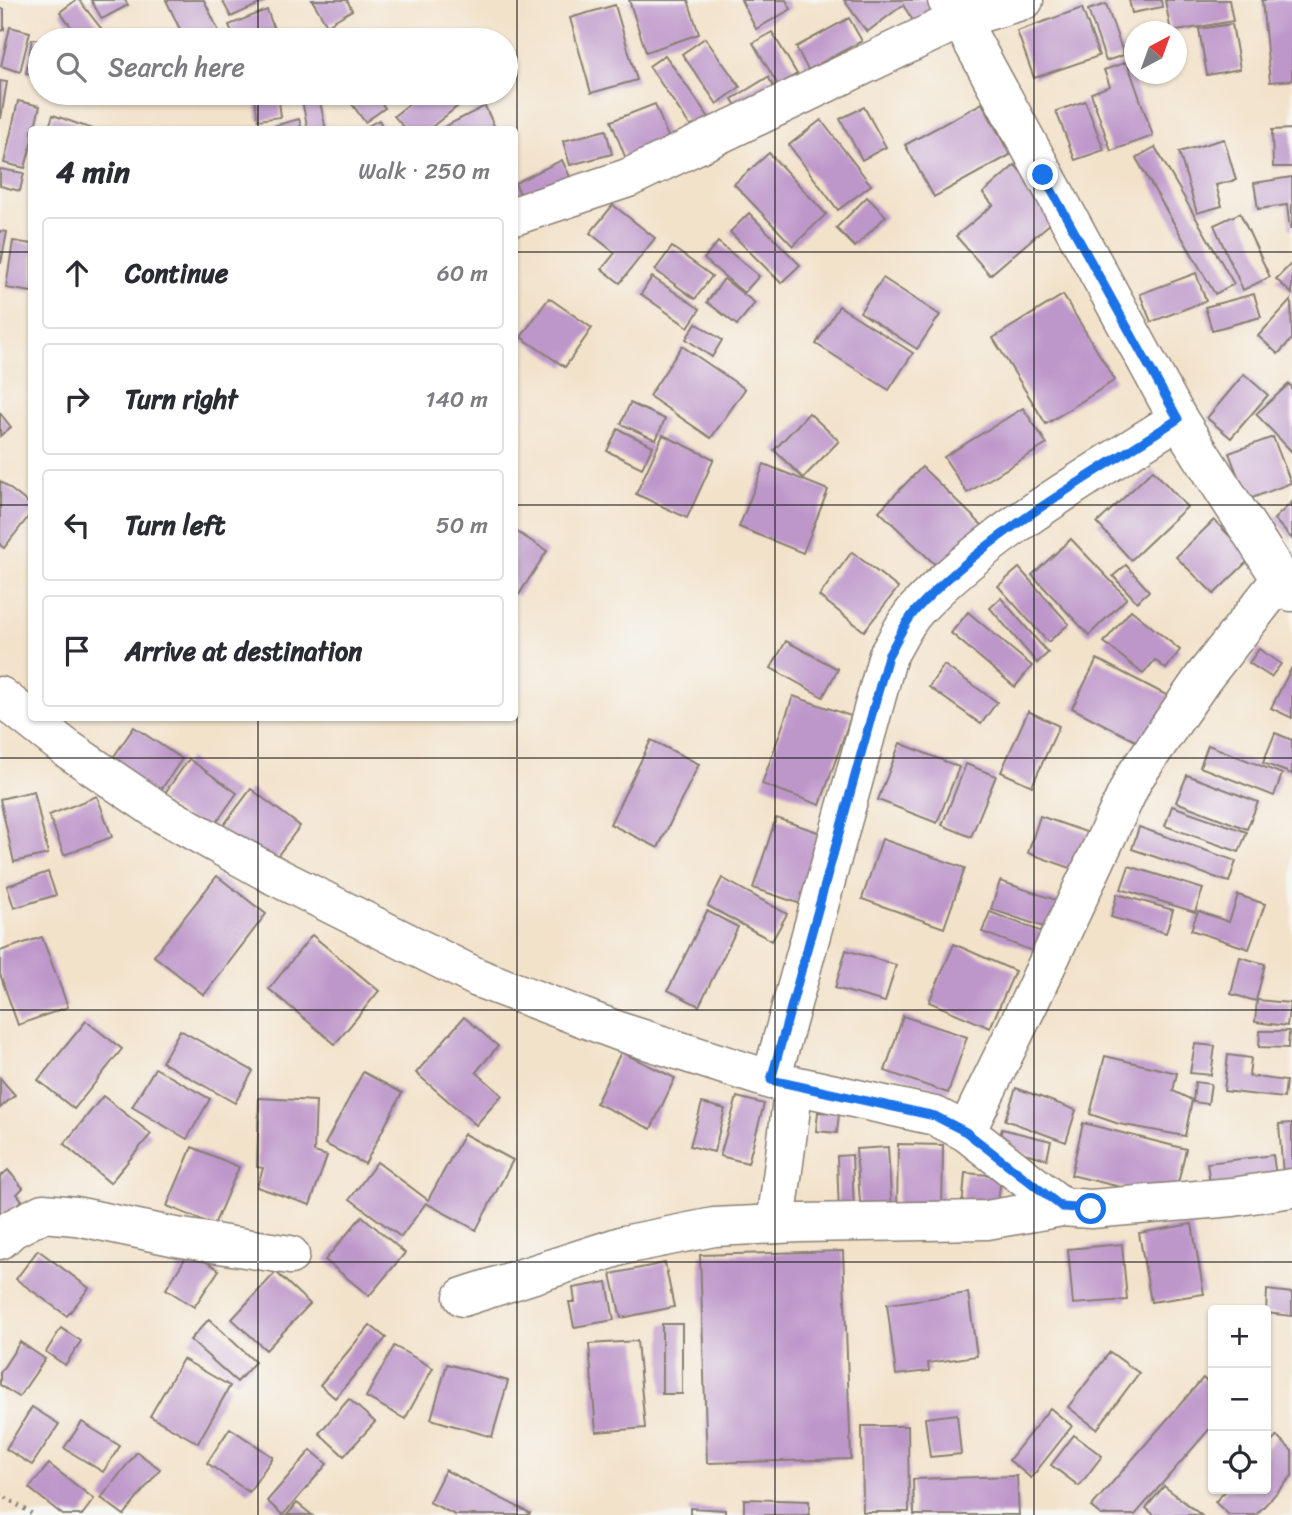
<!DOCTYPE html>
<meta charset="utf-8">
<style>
:root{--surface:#fff;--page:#f2f2f3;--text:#2b2b33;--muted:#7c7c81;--line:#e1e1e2}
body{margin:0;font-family:Sriracha,sans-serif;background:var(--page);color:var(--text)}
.controls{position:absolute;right:21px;bottom:21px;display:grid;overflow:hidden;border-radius:7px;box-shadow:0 2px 5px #0004}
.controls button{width:63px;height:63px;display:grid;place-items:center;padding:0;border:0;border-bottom:2px solid var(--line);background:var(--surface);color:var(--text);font:35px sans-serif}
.compass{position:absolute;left:1124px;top:21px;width:63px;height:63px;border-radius:50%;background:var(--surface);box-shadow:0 2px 5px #0004;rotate:41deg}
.stop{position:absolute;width:21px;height:21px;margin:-16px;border:5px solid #1a73e8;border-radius:50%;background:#fff}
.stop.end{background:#1a73e8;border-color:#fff;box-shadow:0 2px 7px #0008}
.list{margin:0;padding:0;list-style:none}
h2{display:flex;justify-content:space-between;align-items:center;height:91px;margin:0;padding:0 28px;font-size:30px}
h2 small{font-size:23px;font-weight:400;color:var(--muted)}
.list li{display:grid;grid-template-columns:46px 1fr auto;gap:21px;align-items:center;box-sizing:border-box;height:112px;margin:0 14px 14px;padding:0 14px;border:2px solid var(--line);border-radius:7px}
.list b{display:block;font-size:26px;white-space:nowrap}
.list em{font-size:23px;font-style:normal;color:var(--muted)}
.icon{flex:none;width:38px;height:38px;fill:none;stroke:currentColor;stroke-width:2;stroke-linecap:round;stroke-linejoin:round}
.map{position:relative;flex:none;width:1292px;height:1515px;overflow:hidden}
.search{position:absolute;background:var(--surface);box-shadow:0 2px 5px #0004;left:28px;top:28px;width:490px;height:77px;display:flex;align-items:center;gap:18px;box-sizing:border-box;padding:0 24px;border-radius:38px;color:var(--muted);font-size:26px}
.panel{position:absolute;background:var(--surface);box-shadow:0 2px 5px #0004;left:28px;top:126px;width:490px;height:595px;border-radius:7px}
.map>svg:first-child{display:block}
.building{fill:#be97ca}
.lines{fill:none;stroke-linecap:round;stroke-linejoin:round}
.minor-casing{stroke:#887f73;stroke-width:41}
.path{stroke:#887f73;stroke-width:4.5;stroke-dasharray:2 5;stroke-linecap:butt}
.minor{stroke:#fff;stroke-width:38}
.route{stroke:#1a73e8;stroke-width:9}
.grid{fill:none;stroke:#1c1c1c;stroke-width:2;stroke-opacity:0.55}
</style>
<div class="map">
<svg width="1292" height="1515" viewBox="0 0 1292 1515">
<rect width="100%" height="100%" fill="#f6f6f2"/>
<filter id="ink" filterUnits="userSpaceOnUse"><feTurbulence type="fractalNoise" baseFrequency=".0143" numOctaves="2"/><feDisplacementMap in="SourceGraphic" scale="14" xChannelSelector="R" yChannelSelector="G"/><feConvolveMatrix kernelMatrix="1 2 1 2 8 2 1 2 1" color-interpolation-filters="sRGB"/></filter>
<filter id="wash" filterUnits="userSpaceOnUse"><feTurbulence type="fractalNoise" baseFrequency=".00686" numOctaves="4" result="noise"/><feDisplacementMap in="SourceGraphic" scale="28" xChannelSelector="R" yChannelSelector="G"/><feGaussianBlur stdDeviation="1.57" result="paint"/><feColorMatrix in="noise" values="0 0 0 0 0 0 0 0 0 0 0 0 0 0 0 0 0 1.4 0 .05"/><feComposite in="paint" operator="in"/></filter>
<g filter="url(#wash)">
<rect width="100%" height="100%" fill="#f3e2ca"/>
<g id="blocks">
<g class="building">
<polygon points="76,0 79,0 110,40 81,40 60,12"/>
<polygon points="91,0 125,0 128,5 102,19"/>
<polygon points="166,0 204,0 223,40 185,40"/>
<polygon points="222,0 268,0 231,17"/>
<polygon points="312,0 347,0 352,10 327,25"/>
<polygon points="629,0 688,0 699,34 646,52"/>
<polygon points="741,0 786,0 791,9 756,29"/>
<polygon points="844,0 931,0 939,13 917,27 903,5 867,32"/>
<polygon points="1129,0 1161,0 1162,7 1132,13"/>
<polygon points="1165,0 1229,0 1233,21 1171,32"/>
<polygon points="1262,0 1292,0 1292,80 1270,82"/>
<polygon points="1106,4 1124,55 1106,61 1088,10"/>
<polygon points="615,5 637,80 591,93 570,18"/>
<polygon points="1082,8 1099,56 1034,78 1017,31"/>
<polygon points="0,9 4,9 4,30 0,31"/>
<polygon points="267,10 276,34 262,40 235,40 229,25"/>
<polygon points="849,18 862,41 808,70 796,47"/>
<polygon points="1232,24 1240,69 1207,75 1199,29"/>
<polygon points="10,27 30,32 20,72 1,66"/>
<polygon points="772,32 797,74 778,85 753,43"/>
<polygon points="705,38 740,87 717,104 682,54"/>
<polygon points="32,39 40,40 40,76 26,73"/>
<polygon points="665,55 710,119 693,130 649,66"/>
<polygon points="1127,62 1153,136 1111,151 1091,93 1110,86 1104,70"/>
<polygon points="768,77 777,92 741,114 732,99"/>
<polygon points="0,81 7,82 1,118 0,118"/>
<polygon points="254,93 278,93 281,117 258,120"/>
<polygon points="344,93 374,93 385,108 365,122"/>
<polygon points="423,93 447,93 458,106 428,130 406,130 394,116"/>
<polygon points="319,97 326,130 308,130 302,101"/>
<polygon points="18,101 40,106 34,130 32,130 32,141 25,168 4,163"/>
<polygon points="1085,101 1104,150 1075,160 1056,111"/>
<polygon points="982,103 1010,155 934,197 905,145"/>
<polygon points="655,104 670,142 626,159 611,121"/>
<polygon points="485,106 496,130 438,130"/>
<polygon points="864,107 886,147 862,160 840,119"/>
<polygon points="53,115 92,129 92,130 48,130"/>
<polygon points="299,119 302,130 263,130 263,129"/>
<polygon points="379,120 384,130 361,130"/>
<polygon points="821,120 871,185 838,210 789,145"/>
<polygon points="1292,129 1292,167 1273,167 1272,130"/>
<polygon points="606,130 612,154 570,165 563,141"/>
<polygon points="1224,139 1236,180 1216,185 1222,206 1197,213 1179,152"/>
<polygon points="1155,147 1234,284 1215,294 1136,158"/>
<polygon points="769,153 826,214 793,246 734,184"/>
<polygon points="562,160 572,181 525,204 515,183"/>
<polygon points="1015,165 1059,216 990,275 956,236 993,205 983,193"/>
<polygon points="0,169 24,173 20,191 0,186"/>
<polygon points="1292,177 1292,229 1290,229 1287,205 1258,209 1254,183"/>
<polygon points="867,197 886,216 855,247 836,228"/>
<polygon points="613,205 655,238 620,283 602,269 615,253 590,233"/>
<polygon points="749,213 800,265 781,283 730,232"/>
<polygon points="1240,213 1270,277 1243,290 1214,225"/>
<polygon points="0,231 7,232 1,263 0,263"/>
<polygon points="13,241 32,244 32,292 6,288"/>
<polygon points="718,242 759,276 744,293 704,259"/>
<polygon points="672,247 712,276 695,299 655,270"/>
<polygon points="1292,263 1292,294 1276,279"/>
<polygon points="1196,273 1206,301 1151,322 1140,294"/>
<polygon points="652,277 700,309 688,327 641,294"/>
<polygon points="883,278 940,315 917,349 860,312"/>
<polygon points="724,279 755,303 737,325 707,302"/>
<polygon points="1254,294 1261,317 1212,330 1205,307"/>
<polygon points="1063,295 1115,380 1046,424 993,338"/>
<polygon points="549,298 592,328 565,367 521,337"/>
<polygon points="1291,300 1292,339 1278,354 1258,336"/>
<polygon points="839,306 913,353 889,390 816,344"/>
<polygon points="696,323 722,340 712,357 686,339"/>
<polygon points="682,346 745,389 711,438 649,396"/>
<polygon points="1244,374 1268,395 1231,438 1207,418"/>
<polygon points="1289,384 1292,387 1292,452 1256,414"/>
<polygon points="630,403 665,419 656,440 621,424"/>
<polygon points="1023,408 1047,444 967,493 944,457"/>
<polygon points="0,413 11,427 0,436"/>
<polygon points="809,413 839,441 803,478 774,450"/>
<polygon points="618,429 653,446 642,468 607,451"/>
<polygon points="663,435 714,459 687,518 636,494"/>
<polygon points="1273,437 1291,483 1247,500 1229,453"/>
<polygon points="764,464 828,490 803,553 739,527"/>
<polygon points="922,467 986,529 944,573 879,511"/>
<polygon points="1153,470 1187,507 1131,560 1097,523"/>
<polygon points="0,481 32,506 32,512 4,548 0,545"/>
<polygon points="1292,502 1292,539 1274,519"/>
<polygon points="1214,520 1251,558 1214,594 1176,557"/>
<polygon points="514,530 547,551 518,596 514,594"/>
<polygon points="1071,539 1127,598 1089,635 1032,575"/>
<polygon points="852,552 898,588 864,631 819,596"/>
<polygon points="1126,565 1149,591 1137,602 1113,576"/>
<polygon points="1019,568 1069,624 1048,642 998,586"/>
<polygon points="1001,598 1048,653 1037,663 990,608"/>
<polygon points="1131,610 1180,650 1166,669 1155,660 1143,674 1104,642"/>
<polygon points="968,612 1032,666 1015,687 951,633"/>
<polygon points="786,641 838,669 823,697 771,668"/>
<polygon points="1259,649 1281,664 1271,677 1249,663"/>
<polygon points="1097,659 1170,697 1145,746 1072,708"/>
<polygon points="944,665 997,702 981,724 929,687"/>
<polygon points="1292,667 1292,718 1271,708"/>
<polygon points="793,696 851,716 820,805 762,784"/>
<polygon points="1028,711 1059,726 1032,786 1001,772"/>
<polygon points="134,727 182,759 156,797 108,765"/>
<polygon points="1275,733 1292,740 1292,774 1263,763"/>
<polygon points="651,740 699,764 658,848 610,824"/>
<polygon points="900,743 959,767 937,823 878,800"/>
<polygon points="1208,745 1282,774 1274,796 1200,767"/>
<polygon points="189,759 237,793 208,834 160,800"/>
<polygon points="966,764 996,776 971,837 942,825"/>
<polygon points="1187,775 1258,802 1247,829 1176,802"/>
<polygon points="251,789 300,826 269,867 220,830"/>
<polygon points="34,791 48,854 14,862 0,799"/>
<polygon points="97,796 112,837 64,855 49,815"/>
<polygon points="1172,806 1247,832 1239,852 1165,826"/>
<polygon points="1040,816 1089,833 1076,870 1028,853"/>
<polygon points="776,818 824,834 801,904 753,888"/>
<polygon points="1139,827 1236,861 1229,882 1132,849"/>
<polygon points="882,839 965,868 944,928 862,899"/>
<polygon points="1129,866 1203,889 1195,912 1121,889"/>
<polygon points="48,872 56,895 14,908 7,886"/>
<polygon points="217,876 266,914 204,995 154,956"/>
<polygon points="722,878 787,914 772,941 708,906"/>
<polygon points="1000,881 1065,903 1055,931 991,909"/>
<polygon points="1117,894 1173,910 1166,933 1111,917"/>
<polygon points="1238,895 1265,904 1249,949 1191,930 1198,911 1229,922"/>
<polygon points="707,911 738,927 699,1006 668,990"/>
<polygon points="990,912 1053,936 1046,956 982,932"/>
<polygon points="312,935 379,991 335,1044 269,989"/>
<polygon points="42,937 68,1007 18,1025 0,974 0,951"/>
<polygon points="954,944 1015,971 990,1028 929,1002"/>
<polygon points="846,950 896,965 885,1002 835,988"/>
<polygon points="1240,957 1265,964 1256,1001 1231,994"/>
<polygon points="1257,1000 1290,1003 1287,1026 1255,1022"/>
<polygon points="903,1016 967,1037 948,1093 885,1071"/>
<polygon points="464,1017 498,1046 476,1072 502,1095 476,1125 416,1073"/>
<polygon points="86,1021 122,1049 74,1109 38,1080"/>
<polygon points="180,1030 253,1071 235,1103 162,1062"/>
<polygon points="1260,1031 1289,1031 1288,1048 1259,1047"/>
<polygon points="1195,1044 1215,1046 1211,1075 1190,1073"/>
<polygon points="621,1052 675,1078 651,1129 596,1103"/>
<polygon points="1228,1055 1251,1058 1249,1076 1286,1081 1284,1098 1224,1091"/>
<polygon points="1105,1056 1177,1073 1173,1091 1192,1100 1185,1136 1119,1124 1090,1114"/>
<polygon points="155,1068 210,1099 187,1139 132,1107"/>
<polygon points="363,1072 402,1093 365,1164 325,1144"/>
<polygon points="0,1078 15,1095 0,1108"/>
<polygon points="1195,1082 1211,1084 1208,1104 1193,1102"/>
<polygon points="1016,1088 1076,1110 1066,1142 1005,1120"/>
<polygon points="103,1096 151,1134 110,1183 64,1144"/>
<polygon points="737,1097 764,1104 748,1163 720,1156"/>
<polygon points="259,1098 316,1101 314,1152 327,1156 310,1205 257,1187 263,1168 257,1167"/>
<polygon points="702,1103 725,1109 714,1152 690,1146"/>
<polygon points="818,1112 839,1113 837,1133 816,1131"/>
<polygon points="1083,1123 1186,1149 1174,1200 1071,1175"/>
<polygon points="1292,1123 1292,1174 1283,1175 1279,1124"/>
<polygon points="1002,1129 1051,1141 1047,1159 997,1146"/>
<polygon points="464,1134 513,1160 476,1230 426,1203 401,1237 350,1199 377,1162 428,1200"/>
<polygon points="898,1144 943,1145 942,1214 897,1213"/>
<polygon points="192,1147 239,1167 214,1225 167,1206"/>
<polygon points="888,1147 892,1213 861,1215 856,1149"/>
<polygon points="852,1155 854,1215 839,1216 837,1156"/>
<polygon points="1273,1155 1277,1183 1211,1191 1207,1163"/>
<polygon points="8,1170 23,1188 17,1194 22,1200 0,1218 0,1177"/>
<polygon points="965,1173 1001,1176 997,1213 962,1210"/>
<polygon points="362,1216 405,1253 369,1296 325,1260"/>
<polygon points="1192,1224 1204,1294 1151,1302 1139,1233"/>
<polygon points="1122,1244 1127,1300 1073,1304 1068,1249"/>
<polygon points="38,1250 89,1288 67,1316 16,1279"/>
<polygon points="190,1251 219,1270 194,1307 166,1289"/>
<polygon points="843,1251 851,1459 707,1463 700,1255"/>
<polygon points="665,1263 674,1307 621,1318 611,1274"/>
<polygon points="276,1272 310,1304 266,1350 232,1319"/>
<polygon points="607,1282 614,1320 574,1327 569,1302 575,1302 573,1288"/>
<polygon points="1267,1290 1292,1293 1292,1316 1266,1313"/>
<polygon points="968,1293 977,1356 928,1363 929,1371 896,1375 887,1304"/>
<polygon points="209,1319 255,1362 237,1382 190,1340"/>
<rect x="662" y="1324" width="20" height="70"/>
<polygon points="370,1325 386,1338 335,1398 320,1385"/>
<polygon points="61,1328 81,1341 65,1365 46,1352"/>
<polygon points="637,1341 645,1428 596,1432 589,1344"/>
<polygon points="20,1342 45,1359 19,1397 0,1385 0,1373"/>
<polygon points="394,1346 433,1368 405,1419 366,1397"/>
<polygon points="1110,1352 1139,1373 1097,1429 1068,1407"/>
<polygon points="183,1359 230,1386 198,1443 150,1416"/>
<polygon points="447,1364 508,1381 492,1437 431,1419"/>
<polygon points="1203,1378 1213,1387 1213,1425 1135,1515 1101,1515 1091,1507"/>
<polygon points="349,1399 375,1422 344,1456 319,1433"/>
<polygon points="32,1407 59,1424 32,1465 6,1449"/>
<polygon points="1050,1408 1072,1426 1031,1478 1009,1460"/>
<polygon points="957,1414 961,1454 930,1457 925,1418"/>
<polygon points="82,1422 120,1446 103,1472 64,1448"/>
<polygon points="862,1426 908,1426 909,1512 863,1512"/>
<polygon points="230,1428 273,1457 249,1492 207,1463"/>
<polygon points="1074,1435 1102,1456 1079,1486 1051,1465"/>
<polygon points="1277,1436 1292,1451 1292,1476 1256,1515 1229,1515 1215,1502 1227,1489 1266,1489 1266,1448"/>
<polygon points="311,1450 327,1464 283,1515 267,1501"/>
<polygon points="137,1452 160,1469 124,1515 101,1498"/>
<polygon points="49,1464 94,1499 82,1515 63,1515 29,1488"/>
<polygon points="445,1470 530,1513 529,1515 455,1515 429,1502"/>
<polygon points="1017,1476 1019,1515 914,1515 913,1479"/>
<polygon points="1164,1486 1201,1515 1154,1515 1146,1508"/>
<polygon points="744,1499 809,1501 809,1515 744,1515"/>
<polygon points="297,1503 312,1515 287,1515"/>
<polygon points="690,1508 725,1510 725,1515 690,1515"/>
</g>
</g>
</g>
<g filter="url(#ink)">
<use href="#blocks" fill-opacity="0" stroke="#887f73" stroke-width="2"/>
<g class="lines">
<g class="minor-casing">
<g id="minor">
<polyline points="947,0 960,19 1178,419 1281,579 1292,592"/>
<polyline points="514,216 628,178 960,19 1024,0"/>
<polyline points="0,696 66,748 163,814 275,876 478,978 621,1032 771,1080 935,1116 966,1132 1062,1207 1091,1209 1233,1197 1292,1188"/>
<path d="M771 1080 888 655C897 641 904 623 916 610 985 535 1092 475 1178 419"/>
<polyline points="966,1132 1029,1003 1134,778 1203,678 1281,579"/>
<polyline points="776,1224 794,1085"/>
<polyline points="0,1240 12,1229 43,1213 76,1216 176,1237 290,1255"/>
<polyline points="463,1297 624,1245 714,1227 800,1223 987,1220 1062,1207"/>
</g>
</g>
<polyline class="path" points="0,1494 34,1515"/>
<use href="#minor" class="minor"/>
</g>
</g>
<g class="lines" filter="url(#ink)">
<path class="route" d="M1043 175 1178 419C1091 476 986 534 916 610 904 623 897 641 888 656L771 1080 935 1116 966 1132 1062 1207 1091 1209"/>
</g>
<path class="grid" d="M258 0V40M517 0V1515M775 0V1515M1034 0V1515M258 93V130M0 252H32M514 252H1292M0 505H32M514 505H1292M258 718V1515M0 758H1292M0 1010H1292M0 1262H1292"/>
</svg>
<div class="controls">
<button>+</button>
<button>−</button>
<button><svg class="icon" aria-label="locate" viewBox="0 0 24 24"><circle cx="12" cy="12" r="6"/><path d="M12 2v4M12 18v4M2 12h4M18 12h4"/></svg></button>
</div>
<svg class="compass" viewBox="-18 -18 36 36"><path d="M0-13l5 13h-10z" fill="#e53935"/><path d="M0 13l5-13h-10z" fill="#7c7c81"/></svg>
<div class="stop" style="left:1091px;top:1209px"></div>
<div class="stop end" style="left:1043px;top:175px"></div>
<div class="search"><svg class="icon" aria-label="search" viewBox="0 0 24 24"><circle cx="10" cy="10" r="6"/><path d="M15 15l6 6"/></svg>Search here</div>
<section class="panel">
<h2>4 min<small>Walk · 250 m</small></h2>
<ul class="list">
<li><svg class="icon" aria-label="ahead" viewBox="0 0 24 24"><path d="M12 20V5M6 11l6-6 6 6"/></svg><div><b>Continue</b></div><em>60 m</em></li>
<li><svg class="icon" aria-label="right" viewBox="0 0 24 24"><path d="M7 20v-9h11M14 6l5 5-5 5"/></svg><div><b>Turn right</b></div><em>140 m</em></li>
<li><svg class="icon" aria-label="left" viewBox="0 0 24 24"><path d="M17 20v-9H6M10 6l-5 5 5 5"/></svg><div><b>Turn left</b></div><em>50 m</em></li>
<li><svg class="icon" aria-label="arrive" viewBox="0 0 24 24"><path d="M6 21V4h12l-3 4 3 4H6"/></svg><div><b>Arrive at destination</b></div></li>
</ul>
</section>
</div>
